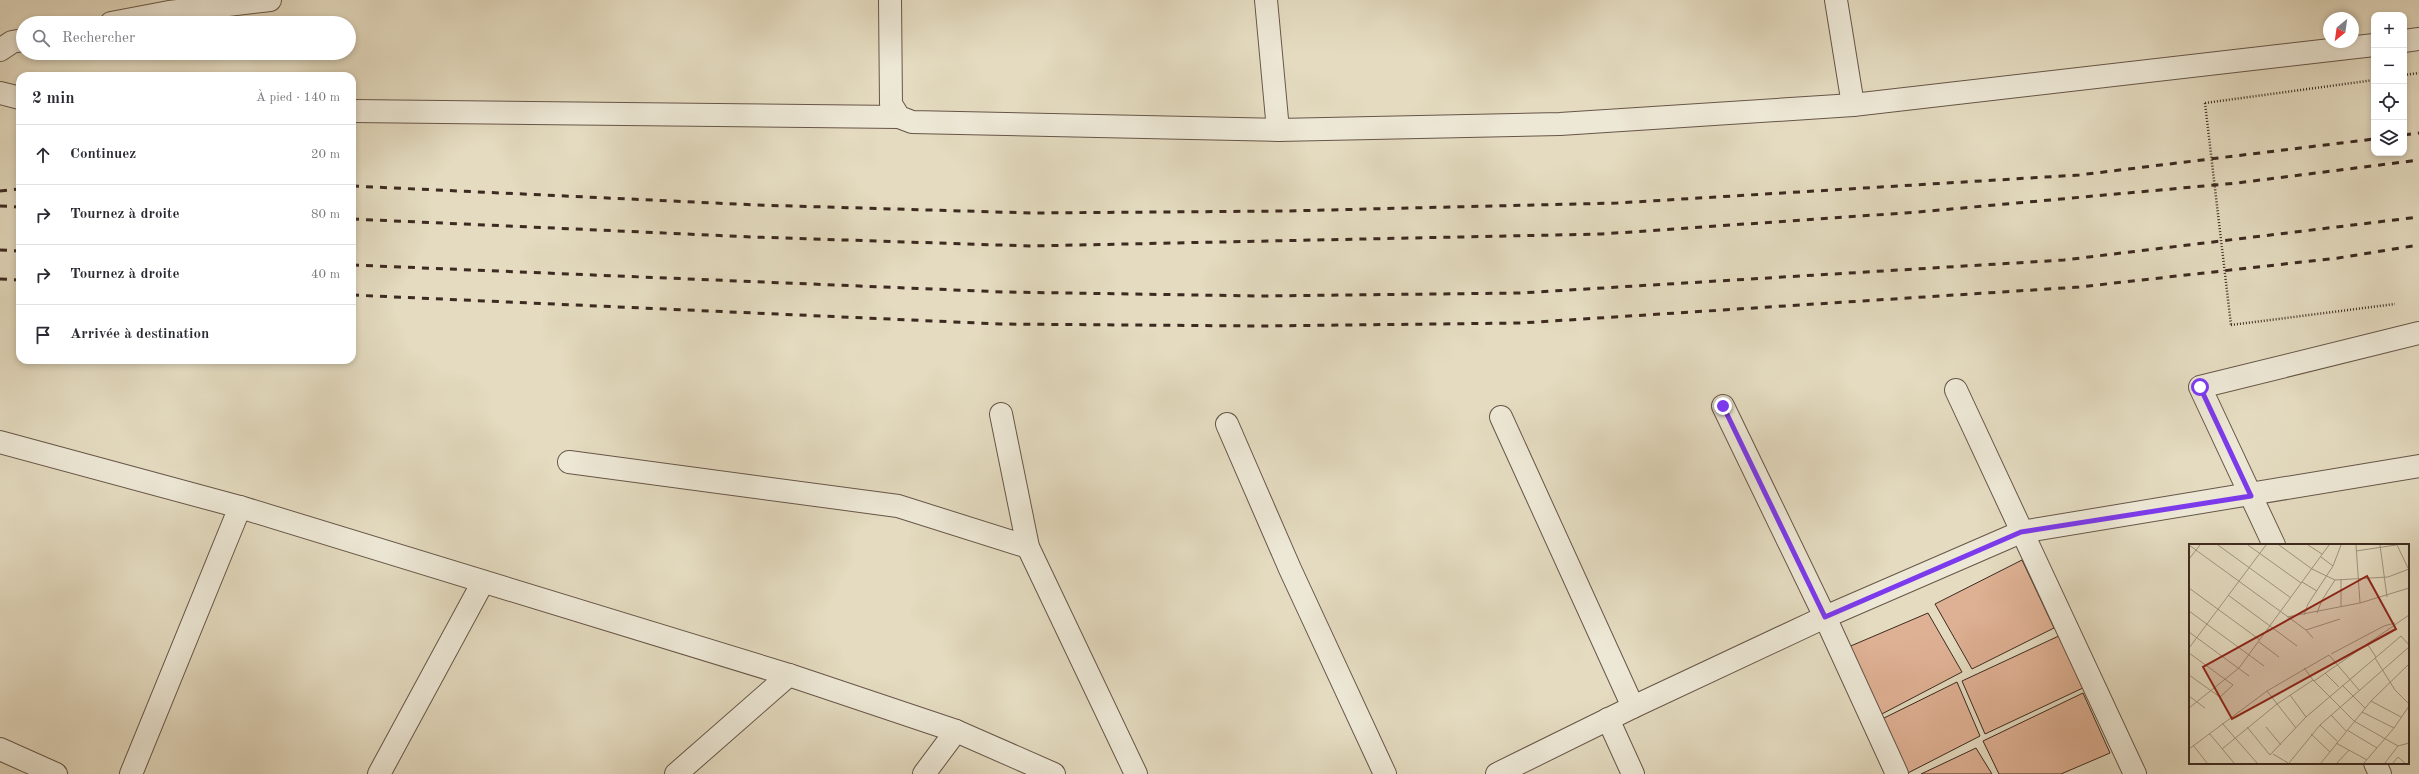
<!DOCTYPE html>
<html lang="fr">
<meta charset="utf-8">
<style>
:root{--surface:#fff;--page:#f7f7f7;--text:#2b2b33;--muted:#7c7c81;--line:#e1e1e2}
body{margin:0;font-family:"Old Standard TT",serif;background:var(--page);color:var(--text)}
.controls{position:absolute;right:12px;top:12px;display:grid;overflow:hidden;border-radius:8px;box-shadow:0 2px 6px #0003}
.controls button{width:36px;height:36px;display:grid;place-items:center;padding:0;border:0;border-bottom:1px solid var(--line);background:var(--surface);color:var(--text);font:20px sans-serif}
.compass{position:absolute;left:2323px;top:12px;width:36px;height:36px;border-radius:50%;background:var(--surface);box-shadow:0 2px 6px #0003;rotate:209deg}
.stop{position:absolute;width:12px;height:12px;margin:-9px;border:3px solid #7c3aed;border-radius:50%;background:#fff}
.stop.end{background:#7c3aed;border-color:#fff;box-shadow:0 1px 4px #0008}
.list{margin:0;padding:0;list-style:none}
h2{display:flex;justify-content:space-between;align-items:center;height:52px;margin:0;padding:0 16px;font-size:17px}
h2 small{font-size:13px;font-weight:400;color:var(--muted)}
.list li{display:grid;grid-template-columns:26px 1fr auto;gap:12px;align-items:center;box-sizing:border-box;height:60px;padding:0 16px;border-top:1px solid var(--line)}
.list b{display:block;font-size:15px;white-space:nowrap}
.list em{font-size:13px;font-style:normal;color:var(--muted)}
.icon{flex:none;width:22px;height:22px;fill:none;stroke:currentColor;stroke-width:2;stroke-linecap:round;stroke-linejoin:round}
.map{position:relative;flex:none;width:2419px;height:774px;overflow:hidden}
.search{position:absolute;background:var(--surface);box-shadow:0 2px 6px #0003;left:16px;top:16px;width:340px;height:44px;display:flex;align-items:center;gap:10px;box-sizing:border-box;padding:0 14px;border-radius:22px;color:var(--muted);font-size:15px}
.panel{position:absolute;background:var(--surface);box-shadow:0 2px 6px #0003;left:16px;top:72px;width:340px;height:292px;border-radius:12px}
.map>svg:first-child{display:block}
.building{fill:#dfb194;stroke:#3d2a20}
.lines{fill:none;stroke-linecap:round;stroke-linejoin:round}
.minor-casing{stroke:#675648;stroke-width:24}
.path{stroke:#3d2a20;stroke-width:2.5;stroke-dasharray:1 2;stroke-linecap:butt}
.minor{stroke:#ede8d6;stroke-width:22}
.rail{stroke:#3d2a20;stroke-width:3;stroke-dasharray:7 7;stroke-linecap:butt}
.path-bridge{stroke:#3d2a20;stroke-width:2.5;stroke-dasharray:1 2;stroke-linecap:butt}
.route{stroke:#7c3aed;stroke-width:5}
.inset-road{fill:none;stroke:#a19480;stroke-width:1}
.view{fill:#8f2418;fill-opacity:0.15;stroke:#8f2418;stroke-width:2}
.inset-edge{fill:none;stroke:#3d2a20;stroke-width:2}
</style>
<div class="map">
<svg width="2419" height="774" viewBox="0 0 2419 774">
<rect width="100%" height="100%" fill="#e4dbc0"/>
<filter id="stains"><feTurbulence type="fractalNoise" baseFrequency=".005" numOctaves="4"/><feColorMatrix values="0 0 0 0 .2 0 0 0 0 .09 0 0 0 0 .02 0 0 0 .5 -.17"/></filter>
<radialGradient id="worn" r=".72"><stop offset=".6" stop-color="#630" stop-opacity="0"/><stop offset="1" stop-color="#630" stop-opacity=".3"/></radialGradient>
<g class="building">
<polygon points="2022,560 2054,628 1972,669 1935,604"/>
<polygon points="1928,613 1962,672 1878,716 1846,648"/>
<polygon points="2063,634 2085,687 1985,734 1962,681"/>
<polygon points="1957,682 1980,736 1906,774 1880,720"/>
<polygon points="2083,693 2110,753 2061,774 1999,774 1983,741"/>
<polygon points="1976,748 1992,774 1921,774"/>
</g>
<g class="lines">
<g class="minor-casing">
<g id="minor">
<polyline points="890,0 891,104 899,117 912,122 1278,130 1560,124 1853,105 2374,45"/>
<polyline points="1266,0 1278,130"/>
<polyline points="1836,0 1853,105"/>
<polyline points="111,23 169,12 270,0"/>
<polyline points="2404,41 2419,39"/>
<polyline points="0,50 12,42 23,40"/>
<polyline points="0,93 20,98"/>
<polyline points="352,111 899,117"/>
<polyline points="1956,390 2135,774"/>
<polyline points="1723,406 1825,617 1897,774"/>
<polyline points="1001,414 1028,547 1136,774"/>
<polyline points="1501,417 1633,707"/>
<polyline points="1227,424 1290,569 1385,774"/>
<polyline points="0,442 240,507 789,675 956,731 1054,774"/>
<polyline points="569,462 898,506 1028,547"/>
<polyline points="2274,545 2200,387 2419,333"/>
<polyline points="1608,719 1633,774"/>
<polyline points="0,749 56,774"/>
<polyline points="2375,763 2380,774"/>
<polyline points="131,774 240,507"/>
<polyline points="379,774 483,582"/>
<polyline points="676,774 789,675"/>
<polyline points="924,774 956,731"/>
<polyline points="1497,774 1633,707 1825,617 2021,532 2419,466"/>
</g>
</g>
<g class="path">
<polyline points="2404,75 2419,73"/>
<polyline points="2205,103 2374,80"/>
<polyline points="2231,325 2395,304"/>
</g>
<use href="#minor" class="minor"/>
<g class="rail">
<polyline points="2404,135 2419,133"/>
<polyline points="352,186 757,205 1032,213 1285,211 1617,203 2079,175 2374,139"/>
<polyline points="0,191 20,189"/>
<polyline points="0,206 20,207"/>
<polyline points="352,219 753,237 1030,246 1602,234 1918,212 2237,183 2419,160"/>
<polyline points="0,250 20,251"/>
<polyline points="352,265 1004,292 1260,296 1520,293 2064,260 2419,217"/>
<polyline points="0,279 20,280"/>
<polyline points="352,295 1000,324 1261,326 1521,323 2079,287 2338,258 2419,245"/>
</g>
<polyline class="path-bridge" points="2205,103 2231,325"/>
</g>
<g class="lines">
<polyline class="route" points="1723,406 1825,617 2021,532 2251,496 2200,387"/>
</g>
<g transform="translate(2189 544)">
<rect width="220" height="220" fill="#e4dbc0"/>
<path class="inset-road" d="M0 1 117 86 124 94M29 1 102 54M59 1 112 39M90 1 123 25 146 36 199 33 220 25M119 1 133 10M167 1 171 59M191 1 198 53M208 1 220 26M167 7 207 1M132 13 144 22M0 15 11 1M152 35V63M113 38 128 47M0 44 71 96M39 51 108 102M0 67 75 122M128 69 133 56 146 36M115 71 119 60 144 22 152 1M98 73 171 59 220 44M117 86 151 75M0 88 60 132M70 98 90 113M179 101 187 113M0 104 77 1M0 109 44 141 31 153 0 131M142 110 195 82 206 79M186 114 206 146 220 160M115 124 124 136 165 177 209 202 220 199M136 129 150 143M125 137 220 71M153 141 176 164M78 147 107 184M101 151 117 173M0 152 16 164M182 157 212 173M0 164 50 124 140 1M173 168 205 184M142 171 157 187M33 179 68 219M131 181 148 197M58 183 81 211 117 173 212 92 220 101M77 183 92 201M158 186 188 204M20 189 45 219M122 190 141 208M147 199 178 216M4 201 18 219M0 205 78 147 140 111 170 146M33 205 88 160 124 136M84 210 99 219M100 219 131 181 220 103M132 219 182 157 220 120M148 219 160 206M175 219 205 184 220 162M196 219 209 202M204 219 209 213 216 219"/>
<path class="view" d="M178 32 207 85 43 175 14 123Z"/>
<rect width="220" height="220" class="inset-edge"/>
</g>
<rect width="100%" height="100%" filter="url(#stains)"/>
<rect width="100%" height="100%" fill="url(#worn)"/>
</svg>
<div class="controls">
<button>+</button>
<button>−</button>
<button><svg class="icon" aria-label="locate" viewBox="0 0 24 24"><circle cx="12" cy="12" r="6"/><path d="M12 2v4M12 18v4M2 12h4M18 12h4"/></svg></button>
<button><svg class="icon" aria-label="layers" viewBox="0 0 24 24"><path d="M12 4l9 5-9 5-9-5zM3 14l9 5 9-5"/></svg></button>
</div>
<svg class="compass" viewBox="-18 -18 36 36"><path d="M0-13l5 13h-10z" fill="#e53935"/><path d="M0 13l5-13h-10z" fill="#7c7c81"/></svg>
<div class="stop" style="left:2200px;top:387px"></div>
<div class="stop end" style="left:1723px;top:406px"></div>
<div class="search"><svg class="icon" aria-label="search" viewBox="0 0 24 24"><circle cx="10" cy="10" r="6"/><path d="M15 15l6 6"/></svg>Rechercher</div>
<section class="panel">
<h2>2 min<small>À pied · 140 m</small></h2>
<ul class="list">
<li><svg class="icon" aria-label="ahead" viewBox="0 0 24 24"><path d="M12 20V5M6 11l6-6 6 6"/></svg><div><b>Continuez</b></div><em>20 m</em></li>
<li><svg class="icon" aria-label="right" viewBox="0 0 24 24"><path d="M7 20v-9h11M14 6l5 5-5 5"/></svg><div><b>Tournez à droite</b></div><em>80 m</em></li>
<li><svg class="icon" aria-label="right" viewBox="0 0 24 24"><path d="M7 20v-9h11M14 6l5 5-5 5"/></svg><div><b>Tournez à droite</b></div><em>40 m</em></li>
<li><svg class="icon" aria-label="arrive" viewBox="0 0 24 24"><path d="M6 21V4h12l-3 4 3 4H6"/></svg><div><b>Arrivée à destination</b></div></li>
</ul>
</section>
</div>
